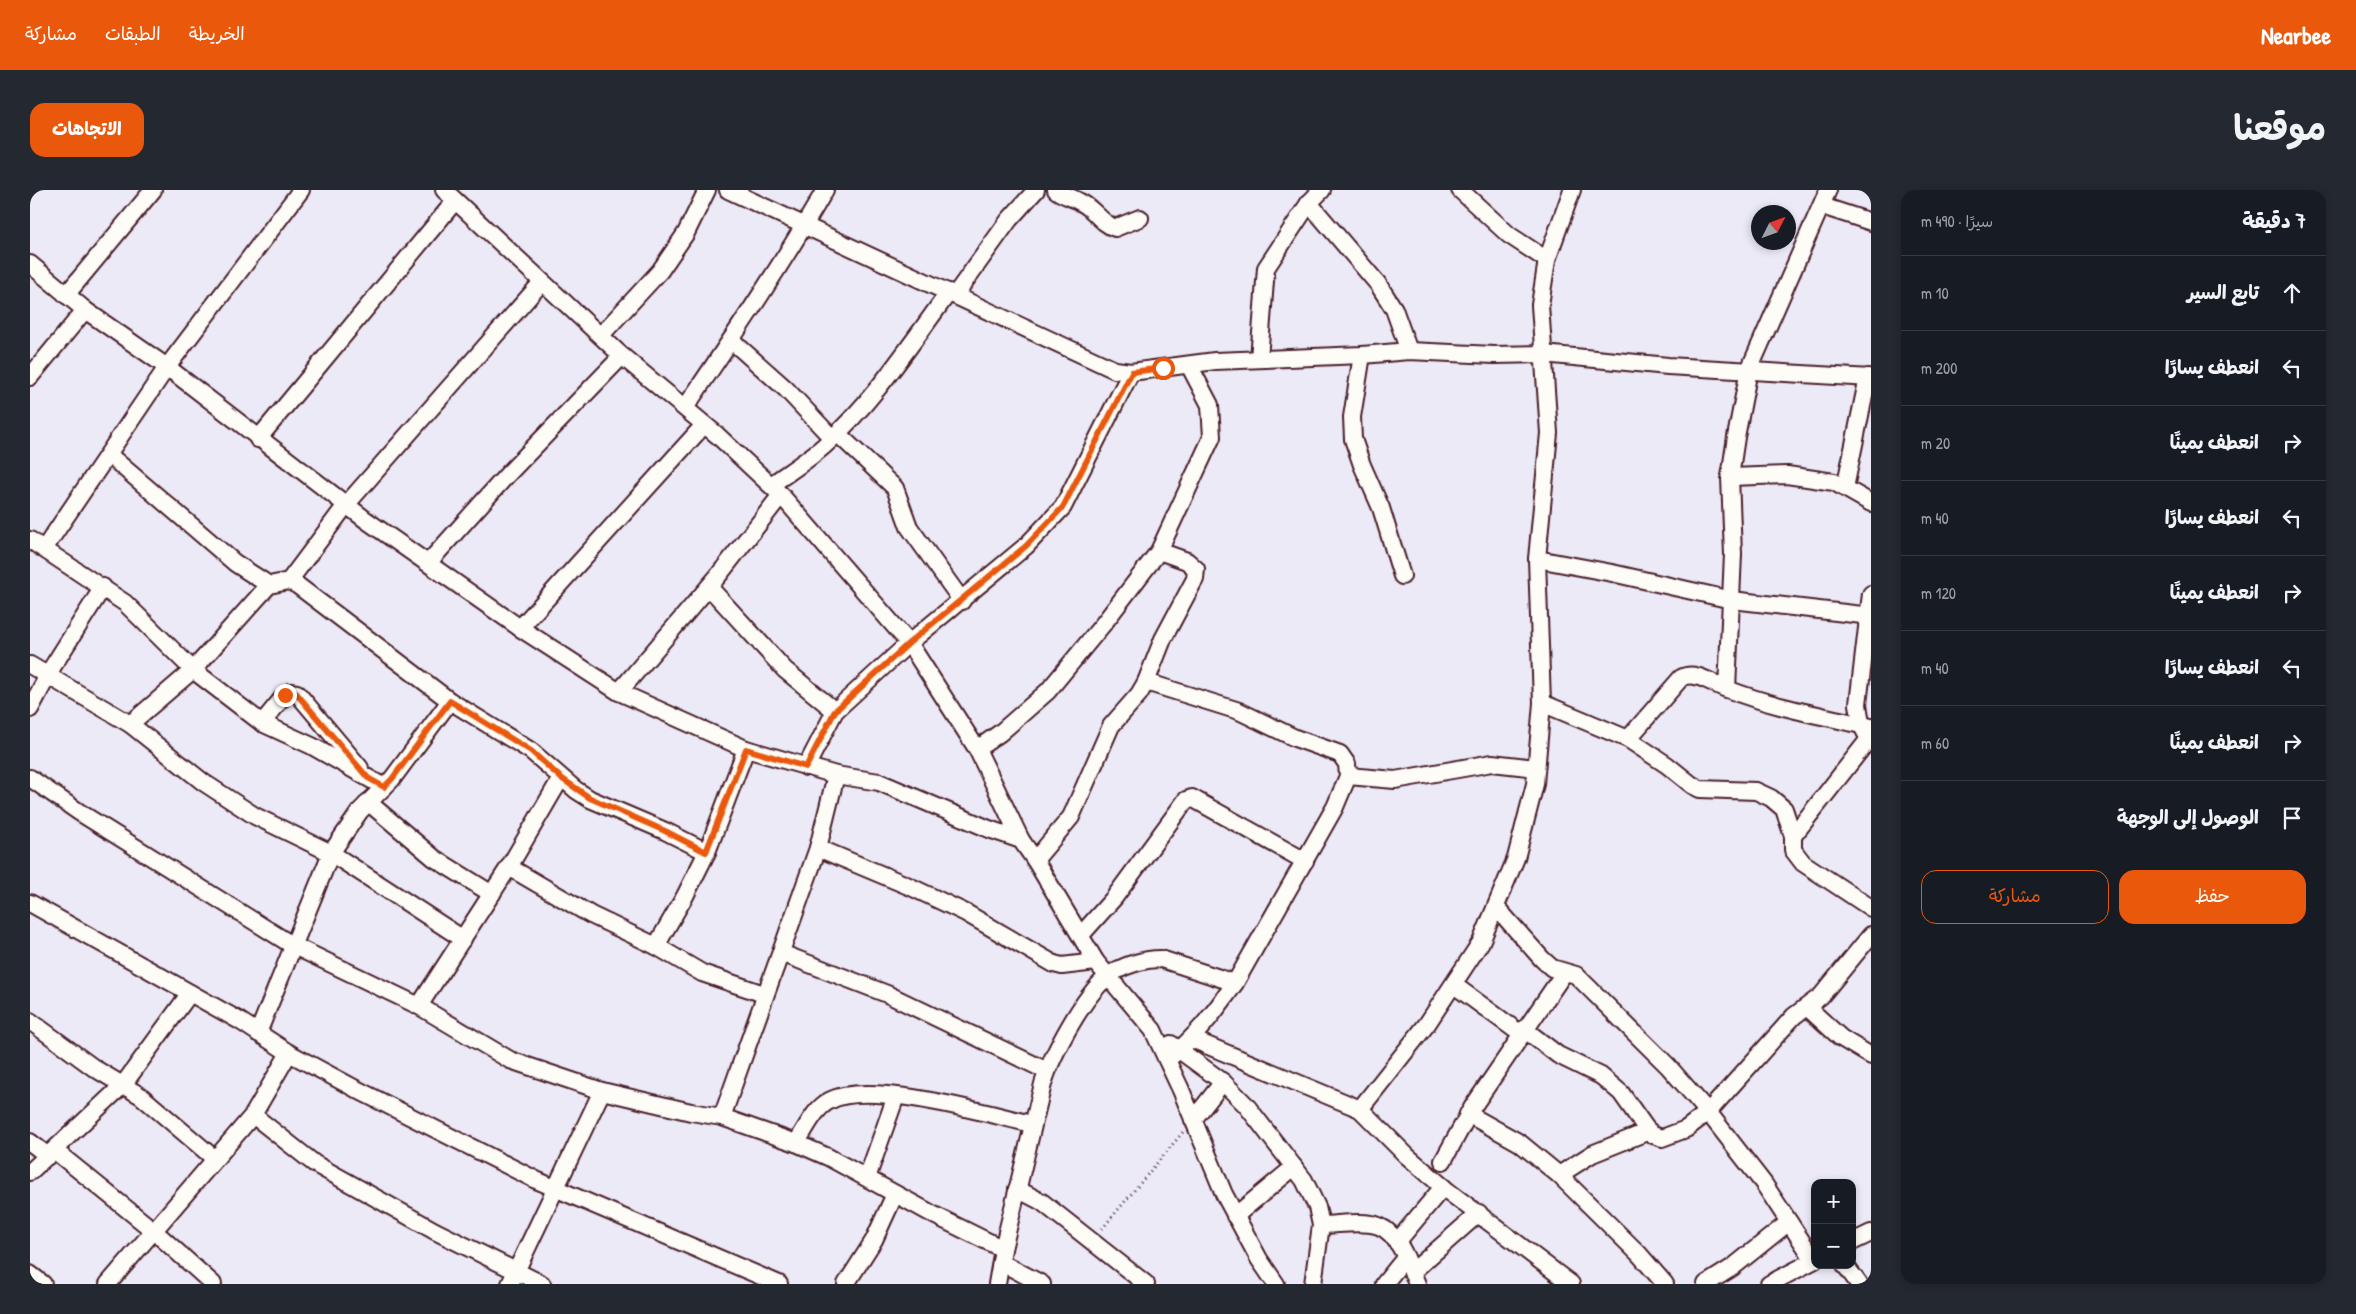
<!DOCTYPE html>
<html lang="ar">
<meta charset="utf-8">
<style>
:root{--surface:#171b24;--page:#242831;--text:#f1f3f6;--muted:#9ea1a6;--line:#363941;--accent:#ea580c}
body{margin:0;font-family:"Patrick Hand","Playpen Sans Arabic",sans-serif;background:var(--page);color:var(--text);direction:rtl}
.controls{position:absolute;right:15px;bottom:15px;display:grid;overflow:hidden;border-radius:10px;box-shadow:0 2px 8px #0003}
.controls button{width:45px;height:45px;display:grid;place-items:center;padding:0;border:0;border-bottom:1px solid var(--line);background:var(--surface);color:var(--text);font:25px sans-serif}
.compass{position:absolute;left:1721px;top:15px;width:45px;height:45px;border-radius:50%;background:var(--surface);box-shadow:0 2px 8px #0003;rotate:48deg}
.stop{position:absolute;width:15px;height:15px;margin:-11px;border:4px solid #ea580c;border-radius:50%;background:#fff}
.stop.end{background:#ea580c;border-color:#fff;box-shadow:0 1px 5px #0008}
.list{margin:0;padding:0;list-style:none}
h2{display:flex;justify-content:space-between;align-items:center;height:65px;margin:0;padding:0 20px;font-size:21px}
h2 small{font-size:16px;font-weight:400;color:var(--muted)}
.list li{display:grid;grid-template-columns:32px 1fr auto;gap:15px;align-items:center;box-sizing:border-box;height:75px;padding:0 20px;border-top:1px solid var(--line)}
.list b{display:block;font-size:19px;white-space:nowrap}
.list em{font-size:16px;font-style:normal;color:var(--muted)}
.actions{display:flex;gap:10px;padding:15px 20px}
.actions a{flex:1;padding:11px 0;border:1px solid var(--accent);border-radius:15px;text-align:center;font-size:18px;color:var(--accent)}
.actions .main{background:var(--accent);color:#fff}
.icon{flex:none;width:28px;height:28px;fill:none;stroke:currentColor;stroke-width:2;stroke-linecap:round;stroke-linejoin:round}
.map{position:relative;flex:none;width:1841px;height:1094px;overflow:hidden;direction:ltr;border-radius:15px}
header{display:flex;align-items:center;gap:30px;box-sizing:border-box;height:70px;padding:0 25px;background:var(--accent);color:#fff}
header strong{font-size:24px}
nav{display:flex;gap:28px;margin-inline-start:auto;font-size:18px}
.intro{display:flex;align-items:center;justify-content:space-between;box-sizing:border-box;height:120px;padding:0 30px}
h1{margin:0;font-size:35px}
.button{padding:12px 22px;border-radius:15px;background:var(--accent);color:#fff;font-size:18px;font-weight:700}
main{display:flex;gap:30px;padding:0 30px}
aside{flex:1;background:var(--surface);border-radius:15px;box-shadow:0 2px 8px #0003}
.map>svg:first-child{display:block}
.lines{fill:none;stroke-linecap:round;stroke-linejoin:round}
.minor-casing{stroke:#4a1f2b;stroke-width:20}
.path{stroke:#4a1f2b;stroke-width:3;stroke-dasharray:1 4;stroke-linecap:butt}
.minor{stroke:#fdfcf7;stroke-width:16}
.route{stroke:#ea580c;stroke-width:6}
</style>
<header>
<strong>Nearbee</strong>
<nav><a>الخريطة</a><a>الطبقات</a><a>مشاركة</a></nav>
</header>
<div class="intro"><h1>موقعنا</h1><a class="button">الاتجاهات</a></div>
<main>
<aside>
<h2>7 دقيقة<small>سيرًا · 490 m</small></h2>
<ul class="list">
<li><svg class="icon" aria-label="ahead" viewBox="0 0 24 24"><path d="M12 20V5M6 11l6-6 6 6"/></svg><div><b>تابع السير</b></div><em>10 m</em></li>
<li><svg class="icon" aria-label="left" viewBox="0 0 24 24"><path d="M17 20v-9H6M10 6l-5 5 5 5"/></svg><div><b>انعطف يسارًا</b></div><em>200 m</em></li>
<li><svg class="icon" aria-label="right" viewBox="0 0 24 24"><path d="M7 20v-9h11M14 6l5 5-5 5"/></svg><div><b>انعطف يمينًا</b></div><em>20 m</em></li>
<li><svg class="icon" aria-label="left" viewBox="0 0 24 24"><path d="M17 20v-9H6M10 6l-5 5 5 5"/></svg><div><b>انعطف يسارًا</b></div><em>40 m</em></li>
<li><svg class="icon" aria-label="right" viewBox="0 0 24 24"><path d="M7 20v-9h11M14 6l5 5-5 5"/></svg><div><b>انعطف يمينًا</b></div><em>120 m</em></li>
<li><svg class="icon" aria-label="left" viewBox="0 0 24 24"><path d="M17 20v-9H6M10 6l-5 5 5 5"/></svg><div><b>انعطف يسارًا</b></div><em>40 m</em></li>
<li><svg class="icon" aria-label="right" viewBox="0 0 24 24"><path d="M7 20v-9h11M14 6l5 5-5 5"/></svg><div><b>انعطف يمينًا</b></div><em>60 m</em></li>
<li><svg class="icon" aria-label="arrive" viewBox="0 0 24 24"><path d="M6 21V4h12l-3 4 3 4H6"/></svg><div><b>الوصول إلى الوجهة</b></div></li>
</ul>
<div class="actions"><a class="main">حفظ</a><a>مشاركة</a></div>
</aside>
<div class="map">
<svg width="1841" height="1094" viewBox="0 0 1841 1094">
<rect width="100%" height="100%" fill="#ebeaf6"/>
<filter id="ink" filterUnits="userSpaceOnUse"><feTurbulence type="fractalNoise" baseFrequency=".02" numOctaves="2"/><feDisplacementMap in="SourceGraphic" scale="10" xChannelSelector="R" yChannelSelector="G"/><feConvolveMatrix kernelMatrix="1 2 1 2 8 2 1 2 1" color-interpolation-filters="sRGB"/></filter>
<g filter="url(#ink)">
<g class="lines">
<g class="minor-casing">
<g id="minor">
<polyline points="414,0 592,166 687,245 751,305 879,453 947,559 991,650"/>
<polyline points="698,0 1085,180 1101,182 1185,171 1332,165 1379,161 1464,165 1513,164 1638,176 1841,188"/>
<path d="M1026 0C1034 6 1042 7 1050 12 1064 18 1070 33 1085 38L1110 28"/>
<polyline points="1430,0 1479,45 1517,70"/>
<polyline points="1279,13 1348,94 1364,119 1379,161"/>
<polyline points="1792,16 1841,32"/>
<polyline points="0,74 55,120 137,177 336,330 490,438 589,502 716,559 806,585 849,592 959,639 991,650 1005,670 1066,772 1123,840 1151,900 1194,1004 1229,1069 1246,1094"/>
<polyline points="36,105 123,0"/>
<polyline points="925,105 979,30 1006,0"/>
<polyline points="571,145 630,81 656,43 677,0"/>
<polyline points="701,150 756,199 802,248"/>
<polyline points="1332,165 1322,227 1323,249 1332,275 1351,318 1372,386"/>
<polyline points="1229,169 1236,78 1279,13 1292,0"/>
<polyline points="0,187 55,120"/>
<path d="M655 218C703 147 752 75 795 0"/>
<polyline points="807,243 865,298 879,337 932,411"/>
<polyline points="228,249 425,11"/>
<polyline points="79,265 205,373 239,395 259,391 267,395 420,511 501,561 546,600 560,609 635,641 677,662"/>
<polyline points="1700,287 1757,285 1804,292 1841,313"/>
<path d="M741 295C759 282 778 270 794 256 843 212 880 155 919 102"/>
<polyline points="1815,298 1838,187"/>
<polyline points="0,350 95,413 163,480 232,533 282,556 354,597"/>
<polyline points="14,359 137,177 271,0"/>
<polyline points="1507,369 1582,383 1702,410 1841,426"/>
<polyline points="398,373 477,285 592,166"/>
<polyline points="259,391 316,315 512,92"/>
<polyline points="679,397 755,480 805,521"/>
<polyline points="1841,404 1828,514 1831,534 1841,553"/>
<polyline points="490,438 674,235"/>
<polyline points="0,475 100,534 173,592 225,626 301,663 433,749"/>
<path d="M1116 492 1209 521 1265 548 1310 564 1317 574 1318 586 1305 617 1205 793C1185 822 1165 848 1137 870"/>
<polyline points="1697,499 1703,364 1700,287 1706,247 1719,180 1798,0"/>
<polyline points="589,502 688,386 751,305"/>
<polyline points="1512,513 1598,549 1637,575 1662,595 1670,599 1726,601 1741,608 1754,619 1763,646 1763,660 1773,673 1841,718"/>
<polyline points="0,519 23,476 73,397"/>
<polyline points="232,533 255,505 260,502 267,503 330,578"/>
<polyline points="100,534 163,480 239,395"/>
<path d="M1598 549 1651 488C1666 480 1682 494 1697 499 1743 517 1793 526 1841 537"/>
<polyline points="947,559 970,543 1018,501 1074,433 1129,361 1182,247 1180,215 1159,175"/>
<polyline points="776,577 805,521 879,453 996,356 1033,317 1101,182"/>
<polyline points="1318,586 1365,590 1462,573 1506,578"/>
<polyline points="0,588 49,622 262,755 389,816 480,870 572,901 661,922 692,927 766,953 798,967 904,1025 973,1059"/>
<polyline points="338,612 404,668 462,704"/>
<polyline points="1763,646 1839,549"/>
<polyline points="788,658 881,697 936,723 1024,774 1032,776 1066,772"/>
<polyline points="1005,670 1041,627 1081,536 1109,504 1116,492 1133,449 1165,389 1166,379 1157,371 1129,361"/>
<polyline points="479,677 561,725 626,756 672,783 734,804"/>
<polyline points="0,713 210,831 259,863 326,899 506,990 749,1094"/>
<polyline points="1466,717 1512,769 1522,778 1546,785 1638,876 1678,922 1734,994 1784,1070"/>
<polyline points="1051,745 1084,708 1156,610 1162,608 1275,671"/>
<polyline points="626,756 655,706 677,662 716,559"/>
<polyline points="751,763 857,804 1017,881"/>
<polyline points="1424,795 1491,844"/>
<polyline points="389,816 479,677 531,588"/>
<polyline points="1777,817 1811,848 1841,866"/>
<polyline points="0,831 64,878 111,906 185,969"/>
<polyline points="1494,839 1528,865 1571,886 1591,903 1620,944 1632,948 1656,939 1678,922 1764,826 1791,806 1841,745"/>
<polyline points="228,843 301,663 330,621 362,589 420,511"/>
<polyline points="1162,849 1330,919 1377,966 1419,1002 1541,1094"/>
<polyline points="1141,854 1193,892 1216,915 1274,990 1287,1017 1291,1035 1283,1094"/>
<polyline points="1330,919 1397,834 1451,752 1486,668 1505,594 1512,513 1507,369 1519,243 1510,115 1517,70 1542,0"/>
<polyline points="1438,924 1490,953 1529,985 1609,1064 1635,1094"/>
<polyline points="223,925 285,974 405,1041 512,1094"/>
<polyline points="692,927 788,658 806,585"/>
<polyline points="1163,930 1193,892"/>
<polyline points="0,952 18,966"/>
<path d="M766 953C776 939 784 919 799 911 838 889 958 924 1002 934"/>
<polyline points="24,960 124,1041 183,1094"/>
<polyline points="1413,971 1442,918 1534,783"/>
<polyline points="0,982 93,895 160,803"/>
<polyline points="1529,985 1562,964 1619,941"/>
<polyline points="837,988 866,906"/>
<polyline points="987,999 1012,1012 1116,1094"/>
<polyline points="1205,1026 1264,977"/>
<path d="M1291 1035C1308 1035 1333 1030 1349 1036 1370 1045 1379 1075 1387 1094"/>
<polyline points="1367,1052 1413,997"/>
<polyline points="1822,1052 1841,1043"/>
<polyline points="972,1073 1012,1094"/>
<polyline points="1815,1075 1829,1094"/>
<polyline points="1382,1082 1449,1023"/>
<polyline points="0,1084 13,1094"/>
<polyline points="78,1094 223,925 259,863"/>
<polyline points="480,1094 572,901"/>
<polyline points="816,1094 844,1050 865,1004"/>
<path d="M967 1094 973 1059 1013 894C1022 864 1053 807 1077 787 1090 776 1114 769 1131 769L1205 793"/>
<polyline points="1354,1094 1375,1068"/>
<polyline points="1676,1094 1703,1077 1759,1032"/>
<polyline points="1739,1094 1785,1070"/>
</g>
</g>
<polyline class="path" points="1072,1039 1153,942"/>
<use href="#minor" class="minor"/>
</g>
</g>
<g class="lines" filter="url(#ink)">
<polyline class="route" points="255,505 260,502 266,503 338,588 354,597 362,589 420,511 501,561 531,588 560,608 635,641 676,662 716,559 776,577 805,521 879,453 996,356 1033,317 1102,182 1133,178"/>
</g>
</svg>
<div class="controls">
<button>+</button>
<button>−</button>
</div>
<svg class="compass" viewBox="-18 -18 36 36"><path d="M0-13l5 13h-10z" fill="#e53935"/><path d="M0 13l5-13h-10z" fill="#9ea1a6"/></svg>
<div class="stop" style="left:1133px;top:178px"></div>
<div class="stop end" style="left:255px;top:505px"></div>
</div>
</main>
